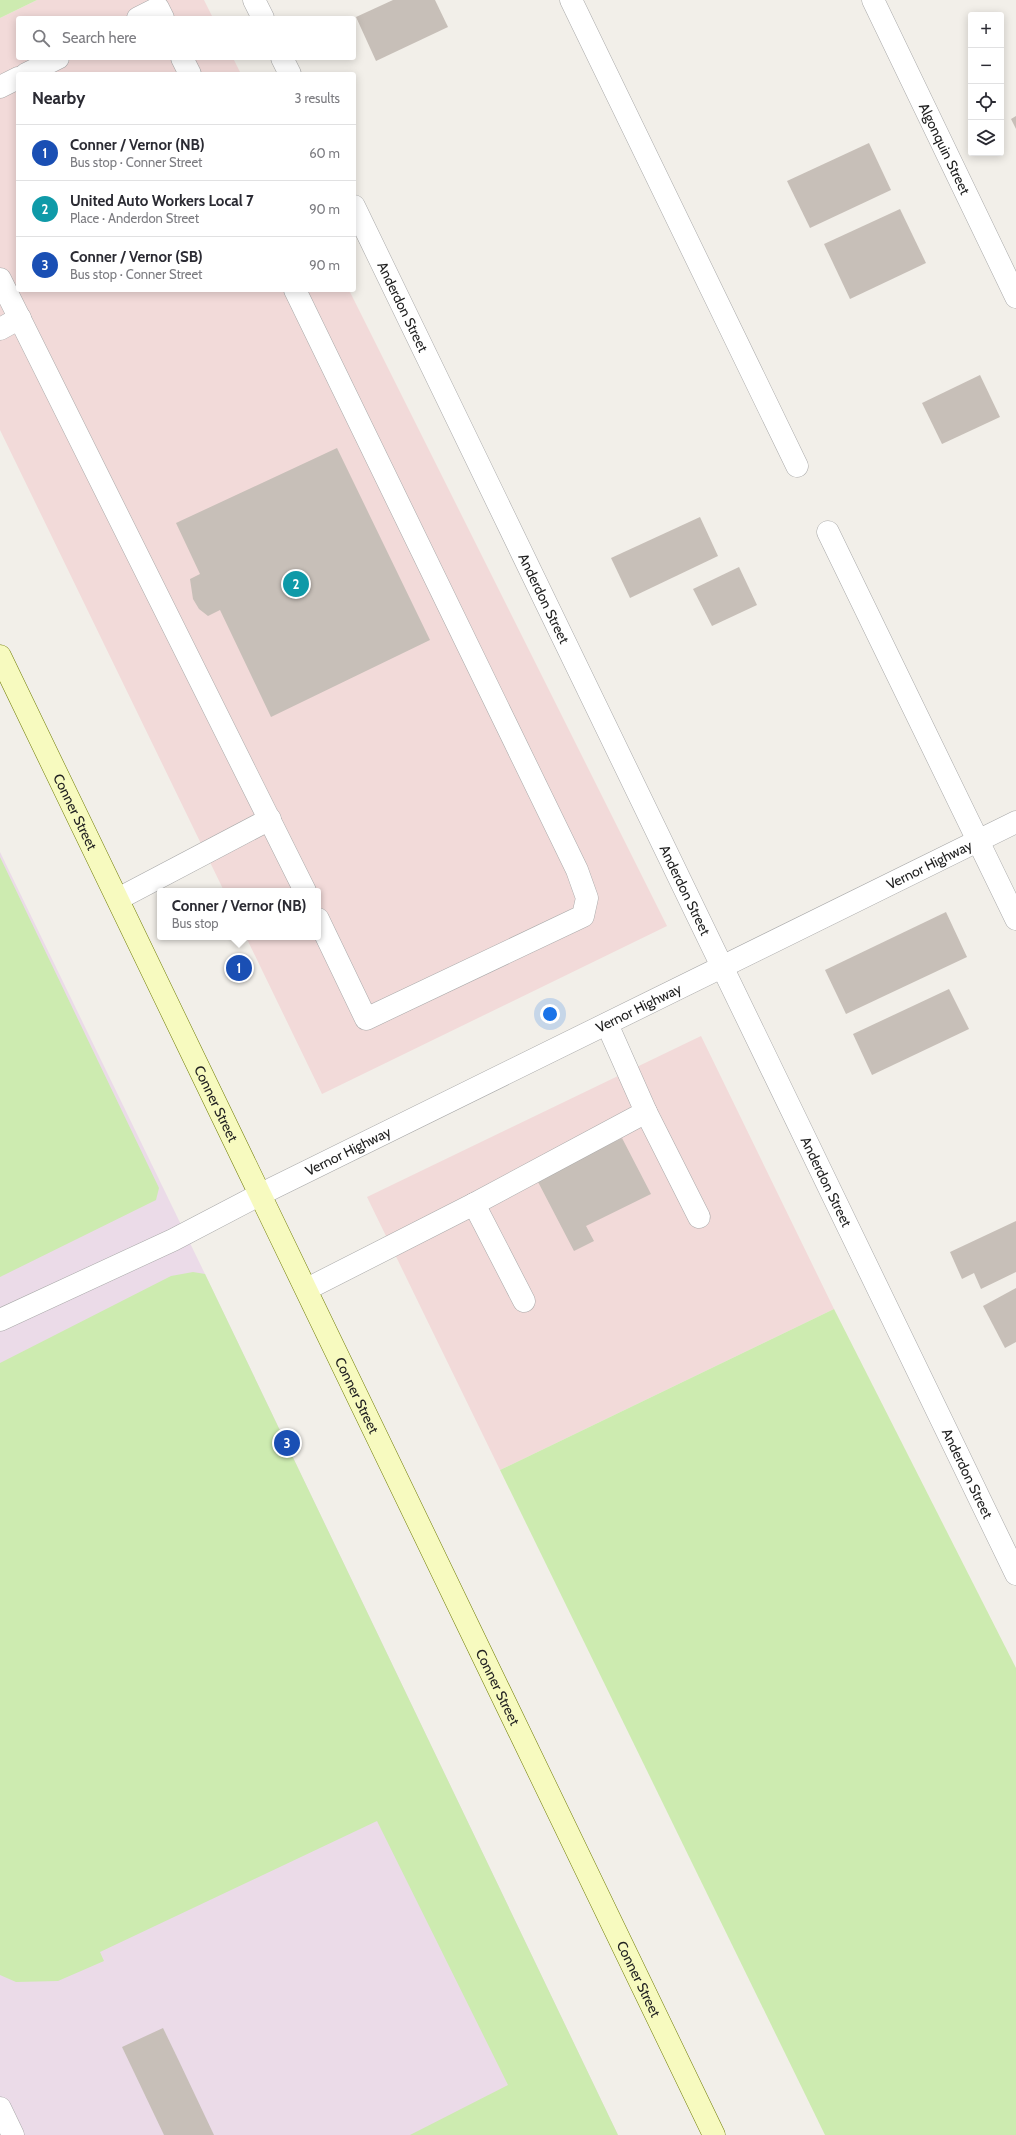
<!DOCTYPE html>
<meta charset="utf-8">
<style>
:root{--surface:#fff;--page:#f2f2f3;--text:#2b2b33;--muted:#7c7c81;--line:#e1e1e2;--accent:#d40000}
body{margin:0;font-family:Cabin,sans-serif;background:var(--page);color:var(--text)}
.controls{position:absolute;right:12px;top:12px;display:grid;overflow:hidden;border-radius:4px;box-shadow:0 2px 10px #0003}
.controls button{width:36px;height:36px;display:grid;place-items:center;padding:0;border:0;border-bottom:1px solid var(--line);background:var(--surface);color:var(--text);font:20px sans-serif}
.you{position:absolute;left:550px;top:1014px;width:14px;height:14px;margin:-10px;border:3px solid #fff;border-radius:50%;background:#1a73e8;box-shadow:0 0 0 6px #1a73e833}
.badge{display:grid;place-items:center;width:26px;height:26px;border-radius:50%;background:var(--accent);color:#fff;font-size:13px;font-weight:700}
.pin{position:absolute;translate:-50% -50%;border:2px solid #fff;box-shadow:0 1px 4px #0006}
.popup{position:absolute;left:157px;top:888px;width:164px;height:52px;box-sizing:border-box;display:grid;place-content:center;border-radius:4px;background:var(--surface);filter:drop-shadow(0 1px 3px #0005);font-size:13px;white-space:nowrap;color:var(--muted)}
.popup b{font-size:15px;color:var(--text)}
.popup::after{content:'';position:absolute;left:50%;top:100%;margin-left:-8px;border:8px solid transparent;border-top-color:var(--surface)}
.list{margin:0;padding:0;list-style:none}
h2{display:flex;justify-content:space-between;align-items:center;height:52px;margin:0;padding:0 16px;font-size:17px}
h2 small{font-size:13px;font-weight:400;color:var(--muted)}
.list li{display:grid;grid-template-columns:26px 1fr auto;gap:12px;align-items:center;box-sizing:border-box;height:56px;padding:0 16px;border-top:1px solid var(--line)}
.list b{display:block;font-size:15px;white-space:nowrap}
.list p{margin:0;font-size:13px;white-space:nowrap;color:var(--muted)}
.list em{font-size:13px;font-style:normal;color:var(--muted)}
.icon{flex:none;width:22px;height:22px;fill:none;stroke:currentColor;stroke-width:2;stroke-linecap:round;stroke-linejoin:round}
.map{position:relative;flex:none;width:1016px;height:2135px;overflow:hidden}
.search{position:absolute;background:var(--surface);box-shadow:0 2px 10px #0003;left:16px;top:16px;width:340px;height:44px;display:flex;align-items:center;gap:10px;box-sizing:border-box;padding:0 14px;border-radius:4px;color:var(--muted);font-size:15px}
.panel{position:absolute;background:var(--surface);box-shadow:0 2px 10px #0003;left:16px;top:72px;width:340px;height:220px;border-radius:4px}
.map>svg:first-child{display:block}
.commercial{fill:#f2dad9}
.industrial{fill:#ebdbe8}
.grass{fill:#cdebb0}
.building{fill:#c7bfb8}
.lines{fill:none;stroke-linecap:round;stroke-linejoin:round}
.service-casing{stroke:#a9a9a9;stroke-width:23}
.minor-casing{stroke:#a9a9a9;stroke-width:23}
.tertiary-casing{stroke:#a9a9a9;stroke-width:23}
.secondary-casing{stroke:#707d05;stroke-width:23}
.service{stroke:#fff;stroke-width:22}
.minor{stroke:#fff;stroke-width:22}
.tertiary{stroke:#fff;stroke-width:22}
.secondary{stroke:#f7fabf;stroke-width:22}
.labels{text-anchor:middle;stroke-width:3.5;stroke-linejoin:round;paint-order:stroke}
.street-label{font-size:14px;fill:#222;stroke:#fff}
</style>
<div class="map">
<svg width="1016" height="2135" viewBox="0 0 1016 2135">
<rect width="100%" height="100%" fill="#f2efe9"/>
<g class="commercial">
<polygon points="37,0 204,0 213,18 18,18 18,58 233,58 241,74 18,74 18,290 349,290 667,926 322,1094 246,937 318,937 318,891 224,891 0,430 0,18"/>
<polygon points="701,1036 834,1309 500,1470 367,1197"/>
</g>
<polygon class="industrial" points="0,852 205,1274 618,2135 0,2135"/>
<g class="grass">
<polygon points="0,0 37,0 0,18"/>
<polygon points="0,857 159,1188 156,1200 0,1277"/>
<polygon points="193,1272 205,1274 618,2135 410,2135 508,2085 377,1821 100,1952 104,1961 58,1981 16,1982 0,1975 0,1363 171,1276"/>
<polygon points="834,1309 1016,1668 1016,2135 825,2135 500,1470"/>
</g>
<g class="building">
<polygon points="393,0 435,0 448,27 376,61 356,17"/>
<polygon points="1016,116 1016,129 1011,119"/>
<polygon points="869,143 891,190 810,228 787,181"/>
<polygon points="900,209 926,263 850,299 824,244"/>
<polygon points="980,375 1000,417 942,444 922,403"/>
<polygon points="337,448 430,640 271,717 220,610 208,616 199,609 193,599 190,579 200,574 176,523"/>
<polygon points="700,517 718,556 630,598 611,558"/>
<polygon points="739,567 757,605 712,626 693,589"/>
<polygon points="946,912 967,957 846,1014 825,970"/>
<polygon points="949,989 969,1029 872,1075 853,1034"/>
<polygon points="622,1138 651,1194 586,1226 594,1241 574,1251 537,1180"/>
<polygon points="1016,1221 1016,1272 981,1289 974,1273 962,1279 950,1252"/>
<polygon points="1016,1288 1016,1342 1005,1348 983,1306"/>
<polygon points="163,2028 178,2059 214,2135 164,2135 122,2047"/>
</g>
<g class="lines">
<g class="service-casing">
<g id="service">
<polyline points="571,0 797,466"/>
<polyline points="138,18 158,8 163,18"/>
<polyline points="182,58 190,74"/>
<polyline points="26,74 58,58"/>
<polyline points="0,87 18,78"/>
<polyline points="0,279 305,891"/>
<polyline points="295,290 577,870 587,898 583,916 366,1019 318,919"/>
<polyline points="0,329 20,318"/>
<polyline points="828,532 1016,919"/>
<polyline points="118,899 270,819"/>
<polyline points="646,1112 699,1217"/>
<polyline points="474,1204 524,1301"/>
<polyline points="307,1289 474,1204 646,1112 607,1024"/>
<polyline points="0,1320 173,1240 261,1194"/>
<polyline points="0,2108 13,2135"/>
</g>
</g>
<g class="minor-casing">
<g id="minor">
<polyline points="254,0 263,18"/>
<path id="s1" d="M873 0 1016 297"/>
<polyline points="282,58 290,74"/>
<path id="s2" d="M354 206 1016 1574"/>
</g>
</g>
<g class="tertiary-casing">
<g id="tertiary">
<path id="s3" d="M261 1194 1016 822"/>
</g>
</g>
<g class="secondary-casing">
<g id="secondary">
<path id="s4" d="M0 656 714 2135"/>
</g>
</g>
<use href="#service" class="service"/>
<use href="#minor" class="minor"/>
<use href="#tertiary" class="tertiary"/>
<use href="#secondary" class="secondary"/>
</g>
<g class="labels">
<g class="street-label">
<text dy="5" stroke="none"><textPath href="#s1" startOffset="165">Algonquin Street</textPath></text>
<text dy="5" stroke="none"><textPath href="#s2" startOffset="112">Anderdon Street</textPath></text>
<text dy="5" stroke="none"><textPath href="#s2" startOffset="436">Anderdon Street</textPath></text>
<text dy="5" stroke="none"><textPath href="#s4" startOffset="173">Conner Street</textPath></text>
<text dy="5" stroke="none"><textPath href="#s3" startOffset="745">Vernor Highway</textPath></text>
<text dy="5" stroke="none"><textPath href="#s2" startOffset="760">Anderdon Street</textPath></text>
<text dy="5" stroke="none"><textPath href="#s3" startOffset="421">Vernor Highway</textPath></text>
<text dy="5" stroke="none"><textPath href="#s4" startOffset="497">Conner Street</textPath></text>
<text dy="5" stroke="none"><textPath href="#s3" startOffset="97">Vernor Highway</textPath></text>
<text dy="5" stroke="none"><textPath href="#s2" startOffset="1084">Anderdon Street</textPath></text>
<text dy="5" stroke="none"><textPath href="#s4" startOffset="821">Conner Street</textPath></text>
<text dy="5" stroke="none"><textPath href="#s2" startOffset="1408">Anderdon Street</textPath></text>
<text dy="5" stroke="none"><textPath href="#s4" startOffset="1145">Conner Street</textPath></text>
<text dy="5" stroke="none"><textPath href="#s4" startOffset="1469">Conner Street</textPath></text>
</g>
</g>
</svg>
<div class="controls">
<button>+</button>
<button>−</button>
<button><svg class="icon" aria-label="locate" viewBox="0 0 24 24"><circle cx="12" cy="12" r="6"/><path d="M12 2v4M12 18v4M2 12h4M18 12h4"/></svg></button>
<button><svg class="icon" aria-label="layers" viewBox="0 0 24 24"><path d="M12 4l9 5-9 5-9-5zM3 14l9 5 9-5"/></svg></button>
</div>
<div class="you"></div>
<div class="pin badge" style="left:239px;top:968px;background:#1a4fb4">1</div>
<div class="popup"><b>Conner / Vernor (NB)</b>Bus stop</div>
<div class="pin badge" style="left:296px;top:584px;background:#0f9aa8">2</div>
<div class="pin badge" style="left:287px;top:1443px;background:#1a4fb4">3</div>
<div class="search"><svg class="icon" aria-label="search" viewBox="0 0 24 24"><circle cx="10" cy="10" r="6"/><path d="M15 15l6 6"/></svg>Search here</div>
<section class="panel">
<h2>Nearby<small>3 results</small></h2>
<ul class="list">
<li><span class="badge" style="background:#1a4fb4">1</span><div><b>Conner / Vernor (NB)</b><p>Bus stop · Conner Street</p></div><em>60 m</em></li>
<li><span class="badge" style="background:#0f9aa8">2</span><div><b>United Auto Workers Local 7</b><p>Place · Anderdon Street</p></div><em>90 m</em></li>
<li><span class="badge" style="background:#1a4fb4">3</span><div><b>Conner / Vernor (SB)</b><p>Bus stop · Conner Street</p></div><em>90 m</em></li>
</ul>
</section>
</div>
